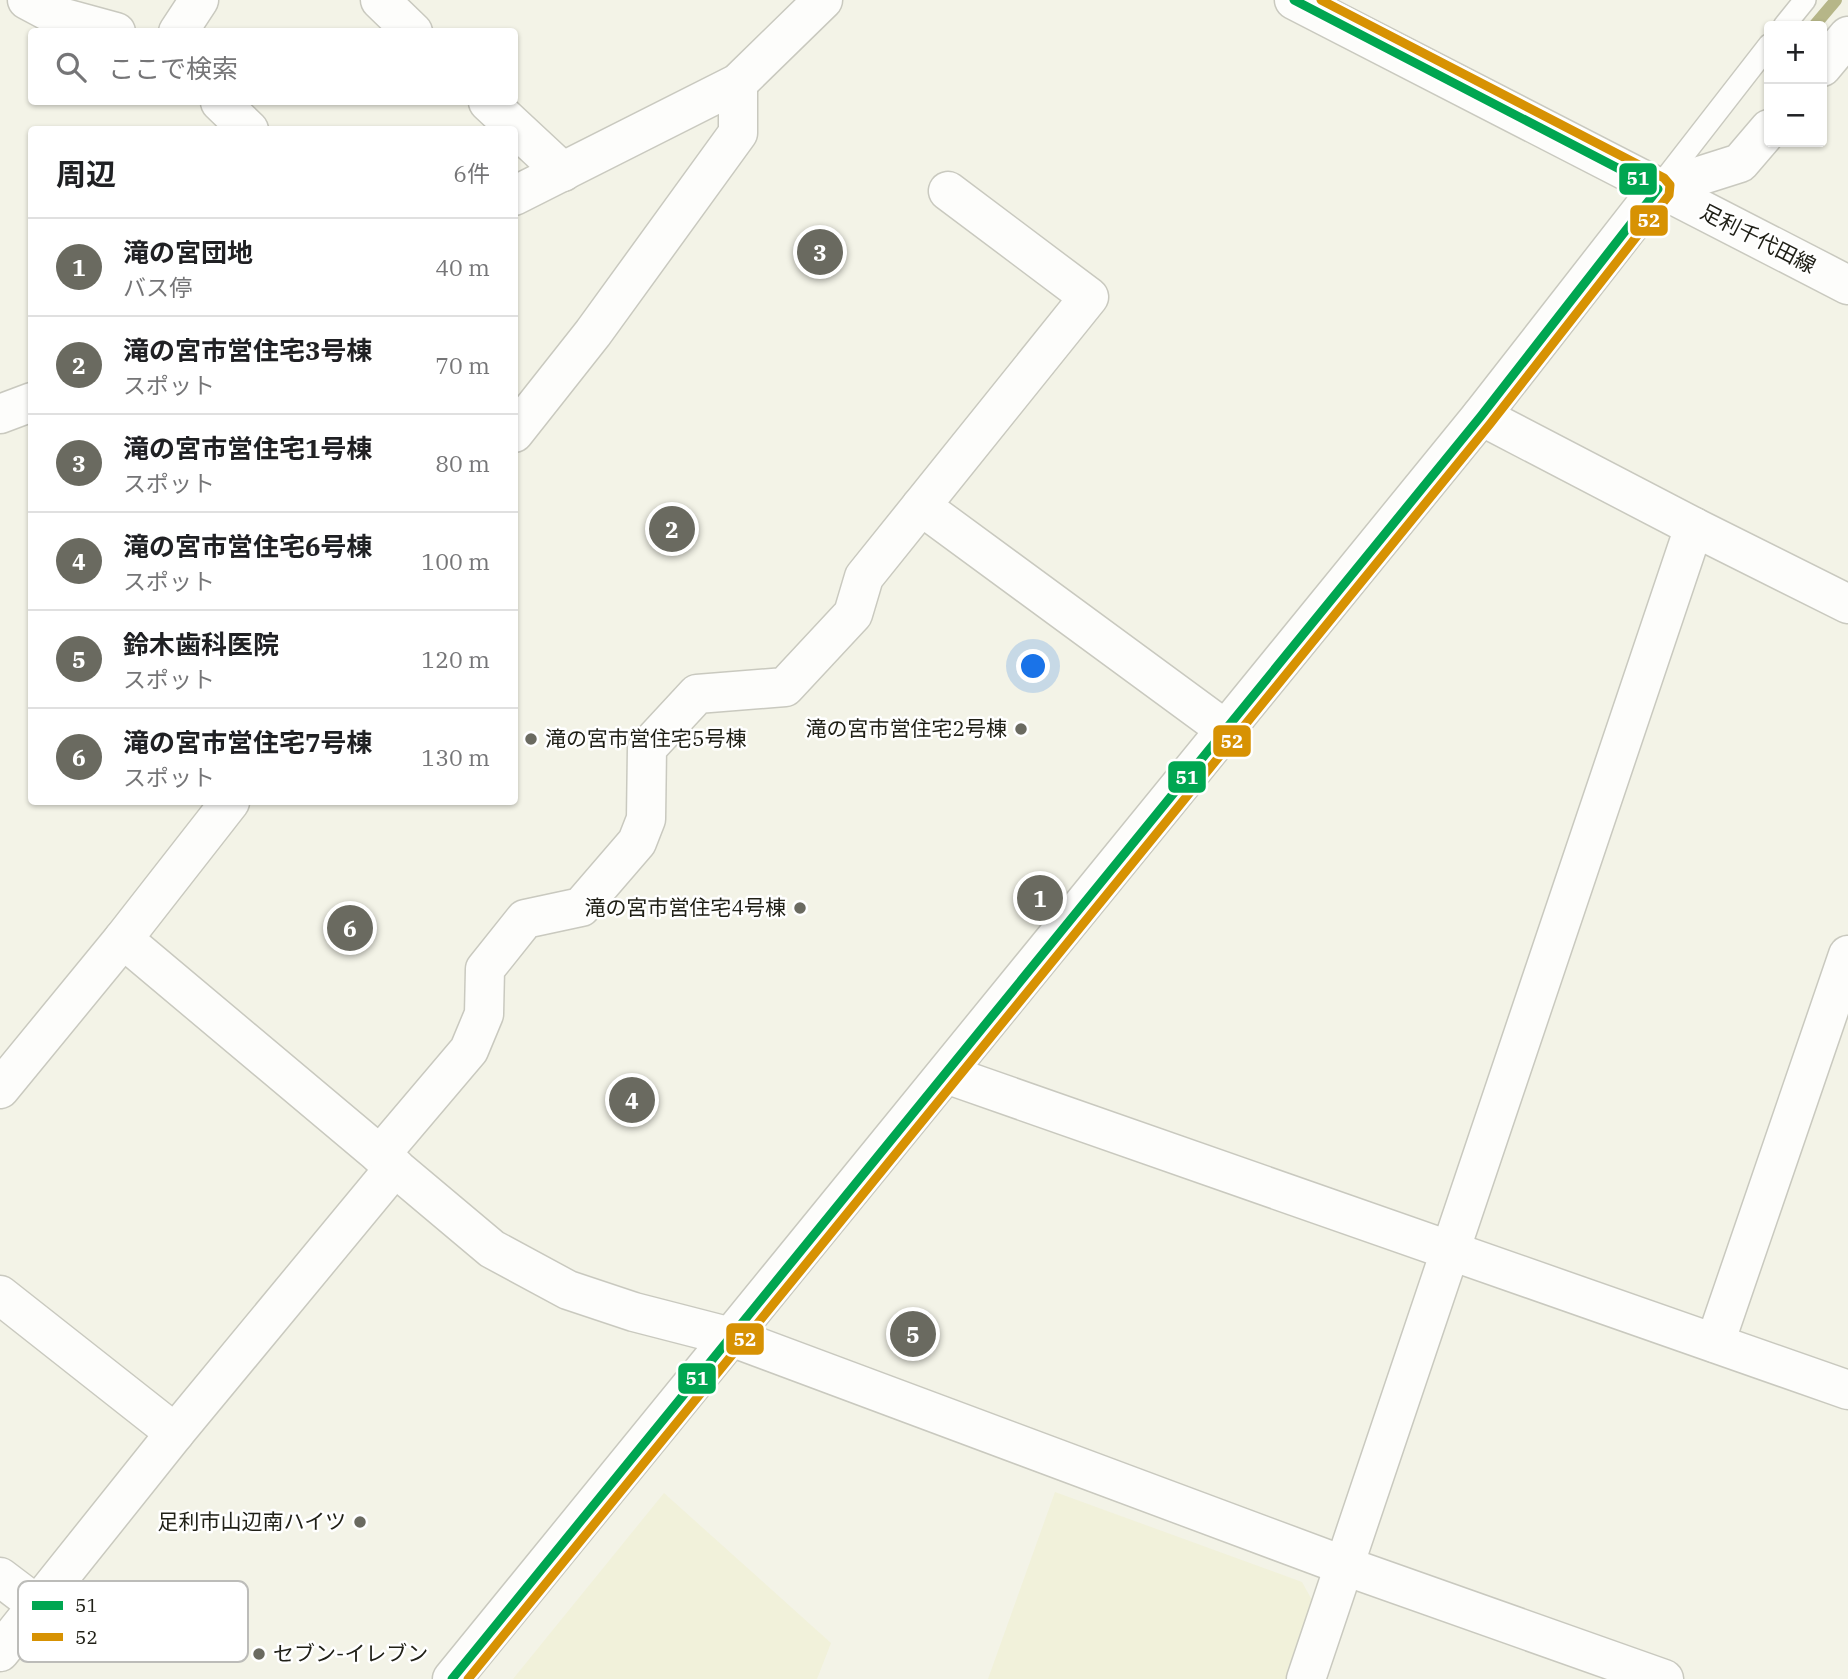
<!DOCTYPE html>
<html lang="ja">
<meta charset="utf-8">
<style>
:root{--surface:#fff;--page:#f6f6f6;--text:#202124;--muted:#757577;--line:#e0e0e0;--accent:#6a6a60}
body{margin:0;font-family:"IBM Plex Serif","Noto Sans JP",serif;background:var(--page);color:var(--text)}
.controls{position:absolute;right:21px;top:21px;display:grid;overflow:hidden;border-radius:7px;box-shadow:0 2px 5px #0004}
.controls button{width:63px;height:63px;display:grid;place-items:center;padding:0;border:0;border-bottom:2px solid var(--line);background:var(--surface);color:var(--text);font:35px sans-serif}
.you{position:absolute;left:1034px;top:667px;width:24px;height:24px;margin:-18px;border:5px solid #fff;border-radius:50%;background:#1a73e8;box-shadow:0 0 0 10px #1a73e833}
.badge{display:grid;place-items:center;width:46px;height:46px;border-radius:50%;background:var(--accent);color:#fff;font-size:23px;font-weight:700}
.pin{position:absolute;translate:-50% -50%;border:4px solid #fff;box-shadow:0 2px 7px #0006}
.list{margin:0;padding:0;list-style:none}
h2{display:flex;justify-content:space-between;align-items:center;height:91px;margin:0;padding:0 28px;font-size:30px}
h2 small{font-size:23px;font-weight:400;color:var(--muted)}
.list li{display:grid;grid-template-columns:46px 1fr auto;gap:21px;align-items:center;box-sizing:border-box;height:98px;padding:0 28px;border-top:2px solid var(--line)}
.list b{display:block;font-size:26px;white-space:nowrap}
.list p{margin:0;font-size:23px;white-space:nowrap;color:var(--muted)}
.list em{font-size:23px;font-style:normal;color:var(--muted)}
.icon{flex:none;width:38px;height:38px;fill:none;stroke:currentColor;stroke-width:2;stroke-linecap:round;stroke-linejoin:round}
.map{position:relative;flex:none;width:1848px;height:1679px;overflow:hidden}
.search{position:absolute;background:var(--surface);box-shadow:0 2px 5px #0004;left:28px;top:28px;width:490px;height:77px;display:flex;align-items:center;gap:18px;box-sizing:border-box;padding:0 24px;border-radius:7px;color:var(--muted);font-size:26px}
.panel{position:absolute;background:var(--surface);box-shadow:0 2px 5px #0004;left:28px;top:126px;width:490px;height:679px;border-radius:7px}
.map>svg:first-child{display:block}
.built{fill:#f1f1da}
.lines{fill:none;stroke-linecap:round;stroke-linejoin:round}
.stream{stroke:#b6b688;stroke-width:12}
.service-casing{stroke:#c9c9bf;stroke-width:24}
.minor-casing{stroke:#c9c9bf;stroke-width:41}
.tertiary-casing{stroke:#c9c9bf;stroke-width:41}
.primary-casing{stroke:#c9c9bf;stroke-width:41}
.service{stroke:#fdfdfb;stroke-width:21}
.minor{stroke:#fdfdfb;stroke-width:38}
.tertiary{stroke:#fdfdfb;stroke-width:38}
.primary{stroke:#fdfdfb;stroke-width:38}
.bus-1-casing{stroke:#fff;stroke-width:14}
.bus-2-casing{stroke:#fff;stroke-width:14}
.bus-1{stroke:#00a651;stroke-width:9}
.bus-2{stroke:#d79203;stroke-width:9}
.poi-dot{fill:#6a6a60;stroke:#fff;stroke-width:2.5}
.labels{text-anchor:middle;stroke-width:5;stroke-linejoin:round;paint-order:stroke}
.street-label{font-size:21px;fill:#202017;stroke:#fff}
.poi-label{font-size:21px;fill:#202017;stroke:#fff;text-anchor:end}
.key{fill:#fff;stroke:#bcbcb9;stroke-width:2}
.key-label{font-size:19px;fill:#202017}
.line-badge{stroke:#fff;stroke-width:2.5}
.badge-label{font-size:19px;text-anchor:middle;font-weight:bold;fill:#fff}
</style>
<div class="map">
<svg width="1848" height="1679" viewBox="0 0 1848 1679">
<rect width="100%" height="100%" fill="#f3f3e7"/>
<g class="built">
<polygon points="1055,1492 1302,1582 1312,1600 1286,1679 988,1679"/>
<polygon points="664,1493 831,1643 817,1679 513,1679"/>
</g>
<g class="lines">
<polyline class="stream" points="1814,26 1836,0"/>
<g class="service-casing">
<g id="service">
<polyline points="1784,26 1805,0"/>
<polyline points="1661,184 1769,45"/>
</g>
</g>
<g class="minor-casing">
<g id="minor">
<polyline points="27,0 57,16 116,32"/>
<polyline points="380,0 413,32"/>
<polyline points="1822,67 1848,36"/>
<polyline points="220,102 249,130"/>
<polyline points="488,102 563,172"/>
<polyline points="1658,189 1740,163 1769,129"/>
<polyline points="514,196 738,83 823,0"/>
<polyline points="0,414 32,402"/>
<polyline points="1481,416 1694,527 1848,604"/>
<polyline points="514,433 593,333 738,133 738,83"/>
<polyline points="921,506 1226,730"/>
<polyline points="123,939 492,1249 568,1290 634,1312 731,1337"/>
<polyline points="946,1074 1848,1390"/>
<polyline points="0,1089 123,939 230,802"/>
<polyline points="380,1155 469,1050 484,1014 485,969 525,919 581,907 637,842 646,819 647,748 697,694 785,687 853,614 864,577 1089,297 948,191"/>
<polyline points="0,1295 175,1433"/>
<polyline points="1715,1343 1848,955"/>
<polyline points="0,1577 37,1605"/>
<polyline points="0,1652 175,1433 395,1167"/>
<polyline points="1306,1679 1694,527"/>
</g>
</g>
<g class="tertiary-casing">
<g id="tertiary">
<polyline points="178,32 199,0"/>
<polyline points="731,1337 1345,1566 1664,1679"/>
<polyline points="452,1679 1481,416 1658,189"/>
</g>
</g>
<g class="primary-casing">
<polyline id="primary" points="1294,0 1848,285"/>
</g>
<use href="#service" class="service"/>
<use href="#minor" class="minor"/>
<use href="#tertiary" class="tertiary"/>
<use href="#primary" class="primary"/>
<g class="bus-1-casing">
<polyline id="bus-1" points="452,1679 1481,416 1658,189 1294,0"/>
</g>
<g class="bus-2-casing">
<polyline id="bus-2" points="468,1679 1490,424 1669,195 1670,185 1664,178 1321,0"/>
</g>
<use href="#bus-1" class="bus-1"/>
<use href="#bus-2" class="bus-2"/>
</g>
<g class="poi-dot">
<circle cx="1021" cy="729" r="7"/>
<circle cx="531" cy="739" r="7"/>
<circle cx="800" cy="908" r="7"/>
<circle cx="360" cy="1522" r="7"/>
<circle cx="259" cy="1654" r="7"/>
</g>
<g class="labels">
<g class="street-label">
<text transform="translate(1758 239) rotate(27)" y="7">足利千代田線</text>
</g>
<g class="poi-label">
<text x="1007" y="736">滝の宮市営住宅2号棟</text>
<text x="545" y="746" text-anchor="start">滝の宮市営住宅5号棟</text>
<text x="786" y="915">滝の宮市営住宅4号棟</text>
<text x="346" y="1529">足利市山辺南ハイツ</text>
<text x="273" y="1661" text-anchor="start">セブン-イレブン</text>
</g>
</g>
<rect x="18" y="1581" width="230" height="81" rx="10" class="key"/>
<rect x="32" y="1601" width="31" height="9" fill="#00a651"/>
<rect x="32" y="1633" width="31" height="8" fill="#d79203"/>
<g class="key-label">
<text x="75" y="1612">51</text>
<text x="75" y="1644">52</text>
</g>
<g class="line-badge">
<rect x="1618" y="162" width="40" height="34" rx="7" fill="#00a651"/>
<rect x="1629" y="204" width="40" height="33" rx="7" fill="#d79203"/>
<rect x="1212" y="724" width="40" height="34" rx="7" fill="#d79203"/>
<rect x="1167" y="760" width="40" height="34" rx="7" fill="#00a651"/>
<rect x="725" y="1322" width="40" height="34" rx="7" fill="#d79203"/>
<rect x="677" y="1362" width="40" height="33" rx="7" fill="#00a651"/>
</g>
<g class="badge-label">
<text x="1638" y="185">51</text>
<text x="1649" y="227">52</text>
<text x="1232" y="748">52</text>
<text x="1187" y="784">51</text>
<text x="745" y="1346">52</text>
<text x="697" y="1385">51</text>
</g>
</svg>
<div class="controls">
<button>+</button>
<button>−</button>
</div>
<div class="you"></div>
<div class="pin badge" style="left:1040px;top:898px">1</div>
<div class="pin badge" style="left:672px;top:529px">2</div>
<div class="pin badge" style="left:820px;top:252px">3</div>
<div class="pin badge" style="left:632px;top:1100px">4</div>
<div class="pin badge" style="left:913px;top:1334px">5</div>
<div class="pin badge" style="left:350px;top:928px">6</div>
<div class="search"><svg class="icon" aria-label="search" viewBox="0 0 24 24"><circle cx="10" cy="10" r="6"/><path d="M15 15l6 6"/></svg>ここで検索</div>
<section class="panel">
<h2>周辺<small>6件</small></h2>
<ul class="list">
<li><span class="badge">1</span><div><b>滝の宮団地</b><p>バス停</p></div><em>40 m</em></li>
<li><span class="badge">2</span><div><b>滝の宮市営住宅3号棟</b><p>スポット</p></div><em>70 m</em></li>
<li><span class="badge">3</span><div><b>滝の宮市営住宅1号棟</b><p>スポット</p></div><em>80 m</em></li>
<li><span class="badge">4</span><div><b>滝の宮市営住宅6号棟</b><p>スポット</p></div><em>100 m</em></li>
<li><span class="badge">5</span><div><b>鈴木歯科医院</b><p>スポット</p></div><em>120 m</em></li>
<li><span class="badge">6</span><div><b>滝の宮市営住宅7号棟</b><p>スポット</p></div><em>130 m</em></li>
</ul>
</section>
</div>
